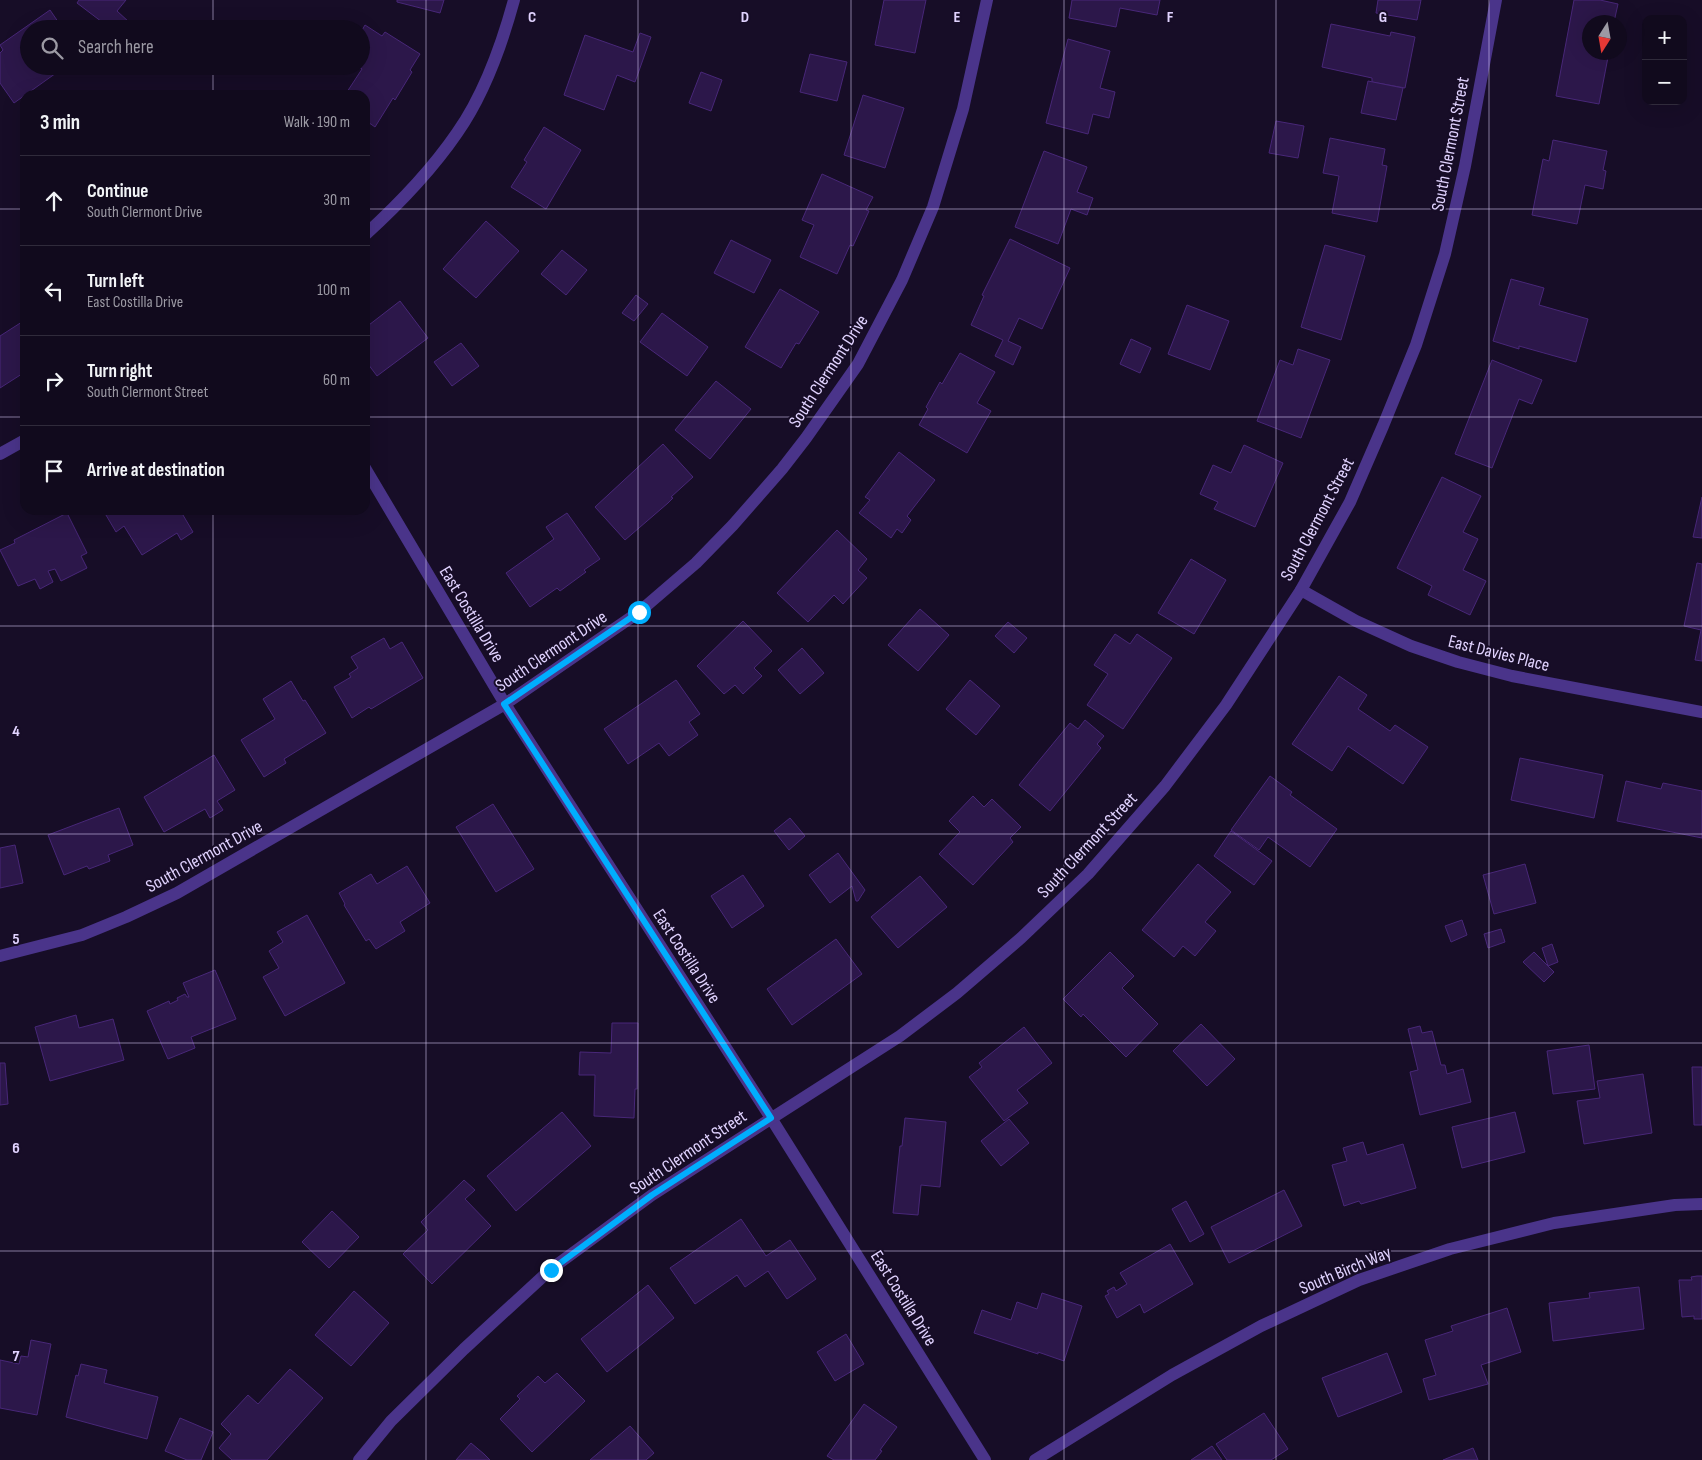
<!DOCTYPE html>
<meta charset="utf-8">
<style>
:root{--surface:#110a1d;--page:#1a1326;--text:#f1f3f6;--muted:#9c9aa4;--line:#302b3b}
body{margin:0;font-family:"Sofia Sans Condensed",sans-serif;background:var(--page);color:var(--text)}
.controls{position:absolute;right:15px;top:15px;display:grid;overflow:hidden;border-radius:10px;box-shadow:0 5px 20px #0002}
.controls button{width:45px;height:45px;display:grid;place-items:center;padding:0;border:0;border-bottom:1px solid var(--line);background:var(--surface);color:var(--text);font:25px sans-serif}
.compass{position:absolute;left:1582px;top:15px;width:45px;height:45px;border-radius:50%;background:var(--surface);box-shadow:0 5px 20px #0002;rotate:191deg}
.stop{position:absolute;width:15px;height:15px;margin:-11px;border:4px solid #00aefe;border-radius:50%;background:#fff}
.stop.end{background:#00aefe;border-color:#fff;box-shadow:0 1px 5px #0008}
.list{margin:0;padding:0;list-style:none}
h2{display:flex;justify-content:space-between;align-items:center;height:65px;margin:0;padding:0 20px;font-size:21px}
h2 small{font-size:16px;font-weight:400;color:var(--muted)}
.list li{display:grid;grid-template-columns:32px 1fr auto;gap:15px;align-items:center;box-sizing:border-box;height:90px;padding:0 20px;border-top:1px solid var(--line)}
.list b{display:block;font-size:19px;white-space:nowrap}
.list p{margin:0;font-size:16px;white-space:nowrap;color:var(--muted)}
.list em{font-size:16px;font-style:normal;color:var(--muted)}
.icon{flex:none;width:28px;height:28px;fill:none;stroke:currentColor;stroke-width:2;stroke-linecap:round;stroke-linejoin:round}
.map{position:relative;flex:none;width:1702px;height:1460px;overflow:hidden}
.search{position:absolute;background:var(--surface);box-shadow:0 5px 20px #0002;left:20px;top:20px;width:350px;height:55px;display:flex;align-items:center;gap:12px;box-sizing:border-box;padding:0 18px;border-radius:28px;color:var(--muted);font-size:19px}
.panel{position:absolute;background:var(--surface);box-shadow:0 5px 20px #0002;left:20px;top:90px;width:350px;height:425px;border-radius:15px}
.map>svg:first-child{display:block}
.building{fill:#2c174a;stroke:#482778}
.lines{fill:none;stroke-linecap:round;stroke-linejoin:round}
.minor{stroke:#4a348a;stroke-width:12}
.route{stroke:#00aefe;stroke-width:6}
.grid{fill:none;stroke:#e1d3ff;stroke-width:1;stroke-opacity:0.55}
.labels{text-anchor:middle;stroke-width:4;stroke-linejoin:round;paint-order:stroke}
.street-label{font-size:18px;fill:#e1d3ff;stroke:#170d27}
.grid-label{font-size:16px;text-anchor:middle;font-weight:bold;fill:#e1d3ff;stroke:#170d27;stroke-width:4;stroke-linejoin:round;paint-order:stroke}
</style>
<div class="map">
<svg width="1702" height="1460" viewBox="0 0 1702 1460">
<rect width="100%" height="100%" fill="#170d27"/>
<g class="building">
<polygon points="79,0 126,0 117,11 129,22 124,29 114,29 107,23 106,25 77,3"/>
<polygon points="397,0 444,0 440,13 397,2"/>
<polygon points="884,0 926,0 915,53 875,45"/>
<polygon points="1072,0 1160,0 1157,15 1120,8 1116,27 1069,18"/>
<polygon points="1378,0 1421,0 1417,20 1376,13"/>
<polygon points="1574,0 1600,0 1618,4 1614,22 1590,22 1590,52 1609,52 1599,104 1556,96"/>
<polygon points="50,10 63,29 29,29 29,66 66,66 14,103 0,83 0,53 3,50 0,45"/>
<polygon points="1331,24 1390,36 1391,32 1415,37 1405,88 1372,82 1372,78 1322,67"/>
<polygon points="365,25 382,36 385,32 420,54 410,70 412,72 395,100 393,98 375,127 365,120 365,95 345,95 362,69 358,66 361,66 361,32"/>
<polygon points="640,33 651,37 635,82 617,75 604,110 564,95 585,35 633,52"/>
<polygon points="1068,39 1110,51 1100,88 1115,92 1109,118 1093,114 1088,134 1046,123"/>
<polygon points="810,54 847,62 837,101 800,92"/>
<polygon points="701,72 722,80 711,111 689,103"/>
<polygon points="1368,81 1403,88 1396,120 1361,113"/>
<polygon points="863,95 904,108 885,168 844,155"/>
<polygon points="1276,121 1304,126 1298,158 1269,153"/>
<polygon points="544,127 581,150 546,209 511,187 527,162 524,160"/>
<polygon points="1330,138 1385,149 1382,165 1387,166 1377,222 1332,213 1339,176 1323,173"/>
<polygon points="1553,140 1607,151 1603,170 1606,171 1603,189 1585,185 1577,224 1532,215 1543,159 1549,161"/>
<polygon points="1044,151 1087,167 1077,192 1093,198 1087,215 1071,209 1058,244 1015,227"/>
<polygon points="822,174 873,197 866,210 869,211 853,246 850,245 837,274 800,257 814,225 802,220"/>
<polygon points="486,221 519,251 476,298 443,269"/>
<polygon points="1010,239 1070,268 1042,329 1019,318 1008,341 1021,347 1013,365 995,356 1003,340 971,325 984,296 982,295"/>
<polygon points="731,240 771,260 754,293 714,273"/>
<polygon points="1325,245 1365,256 1341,340 1301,327"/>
<polygon points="562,250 587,270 566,295 541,274"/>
<polygon points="1511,279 1544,288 1539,305 1588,319 1576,362 1519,346 1519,349 1493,341"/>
<polygon points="780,289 819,312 799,344 796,343 781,368 745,347"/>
<polygon points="636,295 648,304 634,321 622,313"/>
<polygon points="400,301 428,338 377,376 365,360 365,328"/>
<polygon points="1187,305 1229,321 1210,370 1168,354"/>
<polygon points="662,313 708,347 687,376 640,342"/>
<polygon points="25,320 25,372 0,388 0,336"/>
<polygon points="1131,339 1151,348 1140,373 1120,364"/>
<polygon points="461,343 479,366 452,386 434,362"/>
<polygon points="1298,349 1330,360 1301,438 1257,421 1280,360 1293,365"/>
<polygon points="960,353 995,372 977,403 991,411 967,453 919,425 928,409 926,407 940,382 942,384"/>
<polygon points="1492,360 1542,380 1532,404 1519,399 1492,468 1455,454"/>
<polygon points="716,381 751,409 710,459 675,430"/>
<polygon points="663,444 693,477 671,497 673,498 668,503 625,540 595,507"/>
<polygon points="1244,445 1283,463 1255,527 1214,509 1218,502 1200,494 1213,465 1231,473"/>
<polygon points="899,452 935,480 907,516 911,520 902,533 897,529 891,538 859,513 870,500 865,497"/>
<polygon points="1442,477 1481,496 1463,532 1478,539 1463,570 1486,581 1470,615 1428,595 1432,586 1397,568"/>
<polygon points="1702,497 1702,538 1693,537"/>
<polygon points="103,510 180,510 193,532 181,540 177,533 142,555 124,526 116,532"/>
<polygon points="67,513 87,553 81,556 87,568 61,581 55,569 48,571 53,582 40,589 35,579 18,586 0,550 15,543 14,540"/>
<polygon points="567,513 600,559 584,570 586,572 560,591 557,588 530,607 506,573 554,539 546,527"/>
<polygon points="837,530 867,559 858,570 867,578 843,604 834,595 808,622 777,593"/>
<polygon points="1191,559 1226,580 1194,634 1158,613"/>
<polygon points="1697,563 1702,564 1702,661 1695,660 1701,630 1684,626"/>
<polygon points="920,609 949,635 918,671 888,645"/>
<polygon points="743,621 772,651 754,668 762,676 743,694 735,685 724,694 697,666"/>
<polygon points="1008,622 1027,638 1014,653 995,636"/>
<polygon points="1115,634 1130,644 1137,634 1172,658 1123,729 1087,705 1108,674 1094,665"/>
<polygon points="384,638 390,649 402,642 423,678 371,709 369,707 352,718 334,687 351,677 349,674 358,668 351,657"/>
<polygon points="802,648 824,673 800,694 778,670"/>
<polygon points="1339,676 1367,695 1358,709 1390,731 1395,725 1428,747 1403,784 1348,746 1332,771 1292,744"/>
<polygon points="676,680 700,714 689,722 698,735 669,756 659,743 628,764 604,729"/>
<polygon points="970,680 1000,706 976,735 946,709"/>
<polygon points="291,681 303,701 305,700 326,733 284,759 286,763 264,777 241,740 275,719 263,699"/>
<polygon points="1085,720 1104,736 1097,744 1101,748 1050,811 1019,785 1070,723 1078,729"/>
<polygon points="214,755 235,790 217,801 223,810 210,818 205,809 164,832 144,797"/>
<polygon points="1520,758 1603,775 1594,818 1511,800"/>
<polygon points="1270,776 1292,792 1290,795 1337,829 1310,867 1268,837 1259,850 1231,830"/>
<polygon points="1626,781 1661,789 1663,783 1702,791 1702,838 1617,821"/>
<polygon points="973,796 984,807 992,799 1021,827 1010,838 1013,842 973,885 939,854 960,832 949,821"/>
<polygon points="493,804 534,869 496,892 456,827"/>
<polygon points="119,808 133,845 108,855 110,861 89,869 87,866 64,875 48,835"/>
<polygon points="790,818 805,836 789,850 774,831"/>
<polygon points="1231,831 1272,861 1254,885 1214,856"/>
<polygon points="15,845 23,883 0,888 0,848"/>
<polygon points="838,853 865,890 858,901 856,901 852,886 830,903 809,875"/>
<polygon points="1198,864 1231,892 1205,922 1216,931 1195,956 1183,946 1174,957 1142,930"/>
<polygon points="1525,864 1536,903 1494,914 1483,875"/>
<polygon points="407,866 430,903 400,922 405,931 376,949 369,939 366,941 344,905 345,904 339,893 371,874 377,884"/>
<polygon points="743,875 764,906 732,928 711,896"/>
<polygon points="920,876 947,907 898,948 871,917"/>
<polygon points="307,915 345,983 285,1016 263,977 279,968 269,951 283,942 277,932"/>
<polygon points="1462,920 1467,935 1451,942 1445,926"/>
<polygon points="1501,929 1505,942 1488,948 1484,934"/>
<polygon points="836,939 862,974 792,1025 767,989"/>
<polygon points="1552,944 1558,962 1548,966 1542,948"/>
<polygon points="1110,952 1134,976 1122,988 1158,1024 1126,1057 1083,1014 1081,1017 1063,999"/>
<polygon points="1534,952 1554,972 1544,982 1523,962"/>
<polygon points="215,970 236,1019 191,1037 195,1048 168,1059 147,1011 169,1001 170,1004 178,1000 177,998 185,994 187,997 189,997 183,983"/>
<polygon points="76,1015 79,1028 113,1019 124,1060 50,1081 35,1027"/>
<polygon points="612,1023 638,1023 637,1089 635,1089 634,1118 594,1116 595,1075 579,1075 580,1052 611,1053"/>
<polygon points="1201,1024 1235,1059 1207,1086 1173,1051"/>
<polygon points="1420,1026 1422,1033 1432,1031 1441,1065 1445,1065 1447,1074 1463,1069 1471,1102 1420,1115 1410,1072 1418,1070 1408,1029"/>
<polygon points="1024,1027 1052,1063 1017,1090 1028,1103 1004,1121 969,1077 982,1067 979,1063"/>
<polygon points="1589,1045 1595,1089 1553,1094 1547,1051"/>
<polygon points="0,1063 5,1063 8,1104 0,1105"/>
<polygon points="1692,1067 1702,1067 1702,1125 1694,1125"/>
<polygon points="1643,1074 1652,1133 1584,1144 1577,1101 1600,1098 1597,1081"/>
<polygon points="562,1112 591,1146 516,1211 487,1176"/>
<polygon points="1515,1112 1525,1152 1462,1168 1452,1127"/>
<polygon points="905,1118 946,1122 940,1187 921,1185 918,1215 893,1213 900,1146 902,1146"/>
<polygon points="1009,1119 1029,1143 1001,1166 981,1141"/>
<polygon points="1363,1142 1367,1155 1403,1144 1416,1188 1361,1204 1359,1201 1344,1206 1332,1165 1347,1161 1343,1148"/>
<polygon points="464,1180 475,1190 465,1199 491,1226 432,1284 403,1254 428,1230 421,1222"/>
<polygon points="1284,1190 1302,1226 1229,1263 1211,1227"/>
<polygon points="1186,1201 1204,1234 1190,1242 1172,1209"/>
<polygon points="332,1211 359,1237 329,1268 302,1242"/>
<polygon points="741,1219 766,1256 790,1240 816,1279 787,1299 768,1271 745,1287 737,1275 695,1304 670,1268"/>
<polygon points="1170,1244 1193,1284 1144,1313 1140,1304 1117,1318 1105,1296 1109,1294 1107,1291 1114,1287 1116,1291 1127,1284 1120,1273"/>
<polygon points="1697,1276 1702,1276 1702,1319 1694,1319 1694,1316 1682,1317 1679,1280 1692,1280 1691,1277"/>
<polygon points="648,1285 674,1318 607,1372 581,1339"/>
<polygon points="1639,1287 1644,1329 1553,1341 1549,1303 1590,1298 1589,1293"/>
<polygon points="354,1291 389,1323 351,1366 315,1335"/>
<polygon points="1042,1293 1082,1306 1064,1361 1038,1352 1038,1354 974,1333 982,1310 1011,1320 1017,1302 1037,1309"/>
<polygon points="1507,1308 1521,1352 1481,1365 1488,1384 1429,1400 1423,1379 1436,1375 1425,1340 1453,1331 1451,1326"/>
<polygon points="846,1334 864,1364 835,1381 817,1352"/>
<polygon points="31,1340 51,1344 37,1415 0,1408 0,1360 19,1364 21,1356 28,1357"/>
<polygon points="1387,1353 1402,1392 1338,1417 1322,1378"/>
<polygon points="81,1364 107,1370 104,1383 158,1397 147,1439 66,1417 76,1375 78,1376"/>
<polygon points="290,1369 323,1398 267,1460 232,1460 219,1448 231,1434 221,1424 248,1395 258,1404"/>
<polygon points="557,1373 585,1401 532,1452 500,1419 520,1399 517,1396 538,1376 545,1383"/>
<polygon points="864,1404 897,1427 880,1450 882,1451 875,1460 834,1460 827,1456"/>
<polygon points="1264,1413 1288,1449 1271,1460 1227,1460 1216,1444"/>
<polygon points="180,1418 213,1432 201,1460 187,1460 165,1451"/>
<polygon points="630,1426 654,1453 646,1460 590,1460"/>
<polygon points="471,1443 484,1454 490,1460 456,1460"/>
<polygon points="1212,1446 1222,1460 1191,1460"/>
<polygon points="1473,1448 1478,1460 1443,1460"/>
</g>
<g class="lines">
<g class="minor">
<path d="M365 235C399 204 431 171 457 133 483 96 502 44 514 0"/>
<polyline points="0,454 25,440"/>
<polyline points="365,468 505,704 771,1118 985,1460"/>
<polyline points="1301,590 1356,621 1411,646 1458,662 1512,676 1702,712"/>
<polyline points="0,956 82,935 126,917 177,893 505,704 639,612 696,563 733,525 782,469 806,438 858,364 902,280 933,207 963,109 987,0"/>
<polyline points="359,1460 391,1421 464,1349 551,1269 652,1195 900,1036 957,993 1021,938 1088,874 1165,786 1226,705 1301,590 1350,502 1383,426 1416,345 1445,254 1465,166 1496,0"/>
<polyline points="1035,1460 1172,1375 1261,1326 1359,1280 1450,1249 1554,1223 1675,1205 1702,1204"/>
</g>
</g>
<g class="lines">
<polyline class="route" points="551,1270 652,1195 771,1118 504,704 639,612"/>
</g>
<path class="grid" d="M213 0V29M426 0V1460M638 0V1460M851 0V1460M1064 0V1460M1276 0V1460M1489 0V1460M213 66V95M0 209H25M365 209H1702M0 417H25M365 417H1702M213 510V1460M0 626H1702M0 834H1702M0 1043H1702M0 1251H1702"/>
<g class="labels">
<g class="street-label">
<text transform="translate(1450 144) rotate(-79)" y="6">South Clermont Street</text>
<text transform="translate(828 371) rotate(-57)" y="6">South Clermont Drive</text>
<text transform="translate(1317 519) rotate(-62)" y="6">South Clermont Street</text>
<text transform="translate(472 614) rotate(59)" y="6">East Costilla Drive</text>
<text transform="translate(551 651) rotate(-34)" y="6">South Clermont Drive</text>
<text transform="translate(1499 653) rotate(14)" y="6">East Davies Place</text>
<text transform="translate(1087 845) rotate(-47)" y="6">South Clermont Street</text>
<text transform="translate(204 856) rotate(-29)" y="6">South Clermont Drive</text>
<text transform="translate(687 956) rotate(57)" y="6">East Costilla Drive</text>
<text transform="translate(688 1152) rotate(-34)" y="6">South Clermont Street</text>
<text transform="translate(1345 1270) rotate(-23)" y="6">South Birch Way</text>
<text transform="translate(904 1298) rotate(58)" y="6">East Costilla Drive</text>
</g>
</g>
<g class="grid-label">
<text x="532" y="22">C</text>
<text x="745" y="22">D</text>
<text x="957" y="22">E</text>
<text x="1170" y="22">F</text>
<text x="1383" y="22">G</text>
<text x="16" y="736">4</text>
<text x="16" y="944">5</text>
<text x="16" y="1153">6</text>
<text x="16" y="1361">7</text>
</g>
</svg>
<div class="controls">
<button>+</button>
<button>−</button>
</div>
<svg class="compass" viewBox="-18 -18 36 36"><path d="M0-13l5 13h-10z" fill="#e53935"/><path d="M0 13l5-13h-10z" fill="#9c9aa4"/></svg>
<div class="stop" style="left:639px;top:612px"></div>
<div class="stop end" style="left:551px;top:1270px"></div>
<div class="search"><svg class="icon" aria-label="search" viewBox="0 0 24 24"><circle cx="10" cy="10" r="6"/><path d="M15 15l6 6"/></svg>Search here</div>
<section class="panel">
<h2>3 min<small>Walk · 190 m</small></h2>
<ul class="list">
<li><svg class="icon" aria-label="ahead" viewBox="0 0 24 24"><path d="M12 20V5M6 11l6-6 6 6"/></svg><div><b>Continue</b><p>South Clermont Drive</p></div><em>30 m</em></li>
<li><svg class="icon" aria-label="left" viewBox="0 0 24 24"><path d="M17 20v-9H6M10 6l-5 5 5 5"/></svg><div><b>Turn left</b><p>East Costilla Drive</p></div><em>100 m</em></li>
<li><svg class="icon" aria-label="right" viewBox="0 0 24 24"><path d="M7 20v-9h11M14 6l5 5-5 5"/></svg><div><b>Turn right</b><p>South Clermont Street</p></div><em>60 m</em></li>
<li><svg class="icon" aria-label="arrive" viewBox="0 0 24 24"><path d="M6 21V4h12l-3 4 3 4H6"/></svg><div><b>Arrive at destination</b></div></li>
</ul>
</section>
</div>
